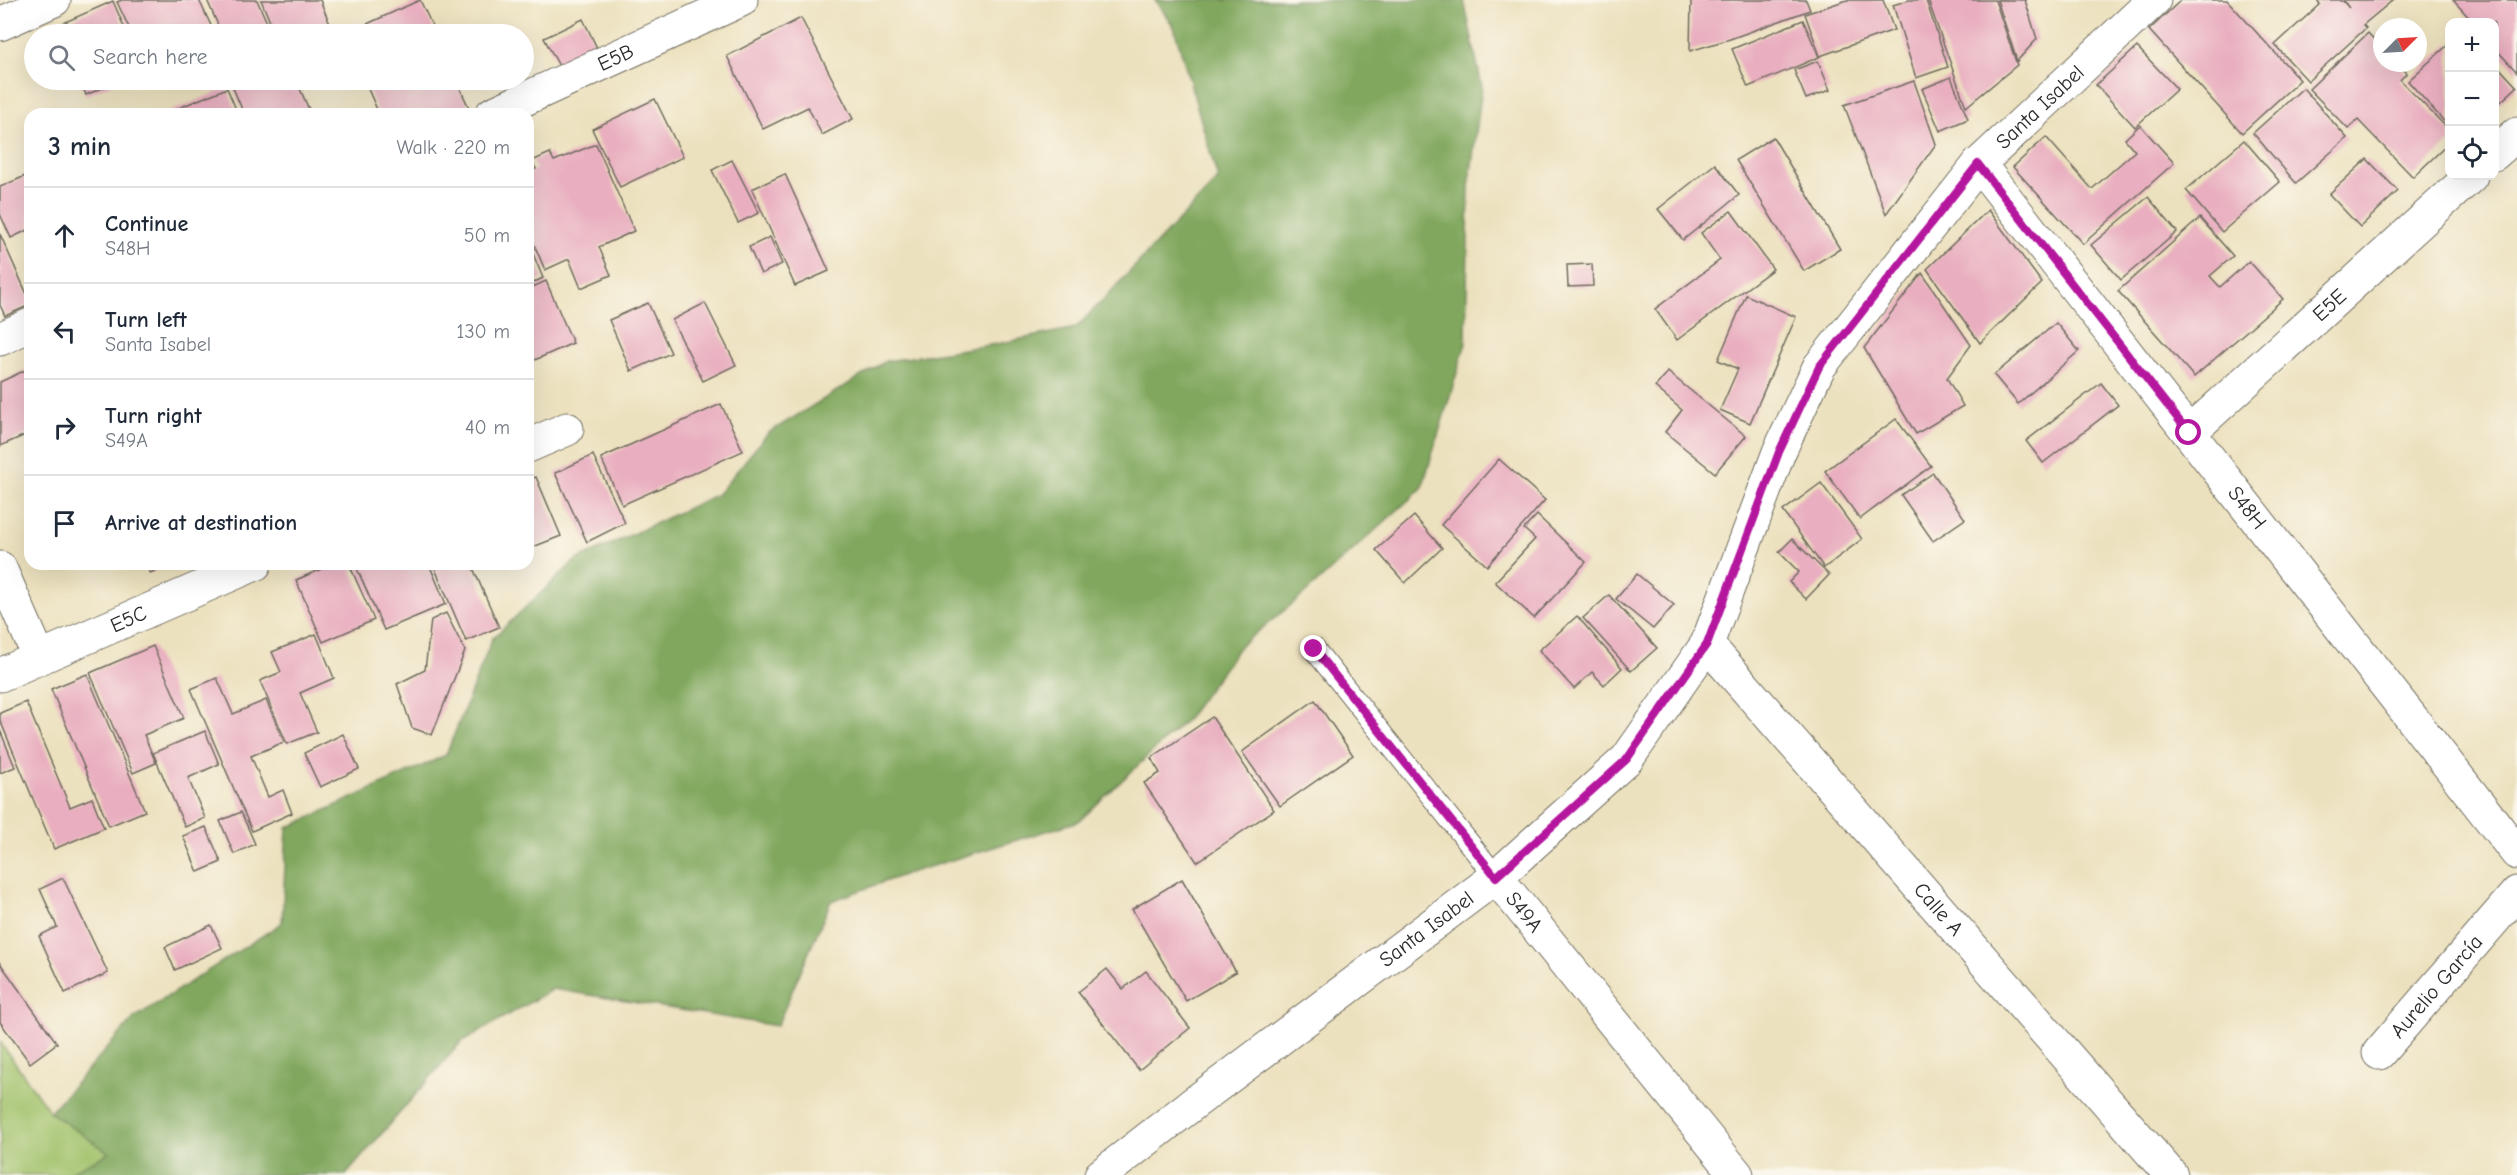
<!DOCTYPE html>
<meta charset="utf-8">
<style>
:root{--surface:#fff;--page:#f6f6f7;--text:#1f2937;--muted:#747a83;--line:#e0e1e3}
body{margin:0;font-family:"Comic Neue",sans-serif;background:var(--page);color:var(--text)}
.controls{position:absolute;right:18px;top:18px;display:grid;overflow:hidden;border-radius:12px;box-shadow:0 6px 24px #0002}
.controls button{width:54px;height:54px;display:grid;place-items:center;padding:0;border:0;border-bottom:2px solid var(--line);background:var(--surface);color:var(--text);font:30px sans-serif}
.compass{position:absolute;left:2373px;top:18px;width:54px;height:54px;border-radius:50%;background:var(--surface);box-shadow:0 6px 24px #0002;rotate:66deg}
.stop{position:absolute;width:18px;height:18px;margin:-14px;border:4px solid #b5179e;border-radius:50%;background:#fff}
.stop.end{background:#b5179e;border-color:#fff;box-shadow:0 2px 6px #0008}
.list{margin:0;padding:0;list-style:none}
h2{display:flex;justify-content:space-between;align-items:center;height:78px;margin:0;padding:0 24px;font-size:26px}
h2 small{font-size:20px;font-weight:400;color:var(--muted)}
.list li{display:grid;grid-template-columns:39px 1fr auto;gap:18px;align-items:center;box-sizing:border-box;height:96px;padding:0 24px;border-top:2px solid var(--line)}
.list b{display:block;font-size:22px;white-space:nowrap}
.list p{margin:0;font-size:20px;white-space:nowrap;color:var(--muted)}
.list em{font-size:20px;font-style:normal;color:var(--muted)}
.icon{flex:none;width:33px;height:33px;fill:none;stroke:currentColor;stroke-width:2;stroke-linecap:round;stroke-linejoin:round}
.map{position:relative;flex:none;width:2517px;height:1175px;overflow:hidden}
.search{position:absolute;background:var(--surface);box-shadow:0 6px 24px #0002;left:24px;top:24px;width:510px;height:66px;display:flex;align-items:center;gap:15px;box-sizing:border-box;padding:0 21px;border-radius:33px;color:var(--muted);font-size:22px}
.panel{position:absolute;background:var(--surface);box-shadow:0 6px 24px #0002;left:24px;top:108px;width:510px;height:462px;border-radius:18px}
.map>svg:first-child{display:block}
.green{fill:#a0c169;stroke:#66764a;stroke-width:1.5}
.forest{fill:#80a75d;stroke:#566944;stroke-width:1.5}
.building{fill:#e9afc0}
.lines{fill:none;stroke-linecap:round;stroke-linejoin:round}
.lane-casing{stroke:#6f6b5e;stroke-width:23}
.street-casing{stroke:#6f6b5e;stroke-width:35}
.lane{stroke:#fff;stroke-width:21}
.street{stroke:#fff;stroke-width:33}
.route{stroke:#b5179e;stroke-width:8}
.labels{text-anchor:middle;stroke-width:4.5;stroke-linejoin:round;paint-order:stroke}
.street-label{font-size:21px;fill:#2b2b2b;stroke:#fbf7ec}
</style>
<div class="map">
<svg width="2517" height="1175" viewBox="0 0 2517 1175">
<rect width="100%" height="100%" fill="#fbf7ec"/>
<filter id="ink" filterUnits="userSpaceOnUse"><feTurbulence type="fractalNoise" baseFrequency=".0167" numOctaves="2"/><feDisplacementMap in="SourceGraphic" scale="12" xChannelSelector="R" yChannelSelector="G"/><feConvolveMatrix kernelMatrix="1 2 1 2 8 2 1 2 1" color-interpolation-filters="sRGB"/></filter>
<filter id="wash" filterUnits="userSpaceOnUse"><feTurbulence type="fractalNoise" baseFrequency=".008" numOctaves="4" result="noise"/><feDisplacementMap in="SourceGraphic" scale="24" xChannelSelector="R" yChannelSelector="G"/><feGaussianBlur stdDeviation="1.35" result="paint"/><feColorMatrix in="noise" values="0 0 0 0 0 0 0 0 0 0 0 0 0 0 0 0 0 1.4 0 .05"/><feComposite in="paint" operator="in"/></filter>
<g filter="url(#wash)">
<rect width="100%" height="100%" fill="#ece1be"/>
<polygon class="green" points="0,1042 50,1112 110,1153 65,1175 0,1175"/>
<polygon class="forest" points="1155,0 1464,0 1482,87 1469,187 1466,343 1422,488 1300,598 1240,646 1187,719 1079,821 906,874 831,901 777,1026 553,989 461,1042 346,1175 65,1175 109,1153 50,1112 134,1018 282,923 287,828 446,755 492,639 575,561 718,494 768,433 886,361 997,344 1076,328 1218,179 1174,27"/>
<g id="blocks">
<g class="building">
<polygon points="122,0 199,0 215,34 132,34 117,2"/>
<polygon points="207,0 257,0 272,34 222,34"/>
<polygon points="261,0 320,0 334,34 275,34"/>
<polygon points="420,0 436,34 345,34"/>
<polygon points="1691,0 1806,0 1810,10 1730,39 1690,51"/>
<polygon points="1847,0 1883,0 1894,30 1820,56 1805,14"/>
<polygon points="1909,0 1926,0 1948,67 1916,78 1893,5"/>
<polygon points="1928,0 1995,0 2017,65 1966,107"/>
<polygon points="1997,0 2025,0 2037,39 2017,61"/>
<polygon points="2181,0 2227,0 2300,80 2242,133 2149,30"/>
<polygon points="2317,0 2342,0 2349,8 2343,0 2393,0 2363,25 2366,28 2308,81 2275,45 2320,4"/>
<polygon points="2453,0 2517,0 2517,72 2494,47 2494,22 2473,22"/>
<polygon points="113,1 127,34 60,34 56,26"/>
<polygon points="801,18 853,119 822,135 808,107 763,129 727,56"/>
<polygon points="583,19 597,48 559,66 544,38"/>
<polygon points="1803,20 1819,57 1748,87 1732,49"/>
<polygon points="2368,33 2382,48 2382,63 2397,63 2407,73 2400,80 2450,131 2450,142 2413,177 2358,120 2348,129 2309,89"/>
<polygon points="2450,43 2450,128 2408,81"/>
<polygon points="2137,47 2177,89 2135,127 2096,85"/>
<polygon points="1818,61 1830,90 1806,99 1794,70"/>
<polygon points="2494,62 2517,87 2494,108"/>
<polygon points="1951,77 1968,119 1940,131 1922,89"/>
<polygon points="80,80 121,80 86,95"/>
<polygon points="251,80 296,80 311,114 244,114 233,88"/>
<polygon points="364,80 456,80 471,112 467,114 379,114"/>
<polygon points="1914,81 1936,144 1886,214 1844,105"/>
<polygon points="227,88 238,114 164,114"/>
<polygon points="2303,88 2347,138 2296,183 2253,133"/>
<polygon points="655,99 683,157 620,187 592,129"/>
<polygon points="2140,125 2174,163 2083,244 2013,167 2046,137 2092,189 2135,151 2125,139"/>
<polygon points="1773,137 1840,249 1804,271 1736,160"/>
<polygon points="2244,140 2280,182 2222,232 2186,190"/>
<polygon points="596,144 634,231 599,247 611,275 581,288 569,259 545,270 528,230 528,173 536,169 532,161 550,153 554,161"/>
<polygon points="2367,159 2398,191 2360,227 2329,194"/>
<polygon points="732,160 759,213 738,223 712,170"/>
<polygon points="1715,164 1739,195 1683,240 1658,209"/>
<polygon points="30,174 30,229 11,238 0,214 0,187"/>
<polygon points="785,174 829,271 795,286 752,189"/>
<polygon points="2148,197 2177,232 2121,280 2091,245"/>
<polygon points="1988,210 2042,283 1980,343 1927,269"/>
<polygon points="1731,211 1773,269 1677,340 1655,309 1720,260 1701,233"/>
<polygon points="2200,218 2233,256 2210,276 2220,287 2249,261 2283,299 2194,377 2118,291"/>
<polygon points="0,234 30,301 30,305 5,316 0,305"/>
<polygon points="770,237 782,264 761,274 749,247"/>
<polygon points="528,242 543,278 528,285"/>
<polygon points="1592,264 1593,286 1568,287 1567,265"/>
<polygon points="1922,273 1971,345 1947,378 1963,406 1916,434 1864,348"/>
<polygon points="546,281 573,343 528,363 528,289"/>
<polygon points="1746,295 1796,317 1750,423 1720,410 1738,369 1718,360"/>
<polygon points="648,303 671,353 631,371 609,320"/>
<polygon points="705,303 736,365 703,381 672,320"/>
<polygon points="2056,323 2079,351 2018,404 1994,375"/>
<polygon points="30,368 30,433 0,446 0,382"/>
<polygon points="1668,372 1746,436 1715,473 1665,432 1682,410 1655,387"/>
<polygon points="2101,383 2118,405 2043,463 2026,441"/>
<polygon points="721,404 743,451 622,505 601,458"/>
<polygon points="1896,419 1931,466 1860,519 1825,471"/>
<polygon points="593,455 625,523 587,542 555,473"/>
<polygon points="1499,459 1545,500 1487,566 1441,525"/>
<polygon points="1933,473 1965,519 1933,541 1901,495"/>
<polygon points="536,477 561,536 528,549 528,480"/>
<polygon points="1821,483 1862,539 1824,568 1783,511"/>
<polygon points="1537,515 1586,562 1534,618 1495,582 1535,539 1524,529"/>
<polygon points="1414,516 1442,548 1405,583 1376,550"/>
<polygon points="1792,539 1829,575 1806,599 1789,582 1799,572 1779,552"/>
<polygon points="146,564 171,564 150,573"/>
<polygon points="333,564 349,564 374,620 323,642 296,580"/>
<polygon points="355,564 429,564 446,604 384,630"/>
<polygon points="433,564 481,564 473,568 499,627 466,641"/>
<polygon points="1637,574 1674,605 1653,629 1616,599"/>
<polygon points="1609,595 1657,648 1631,671 1583,618"/>
<polygon points="446,613 465,651 432,735 412,728 397,684 425,670 431,620"/>
<polygon points="1577,616 1622,668 1604,685 1592,672 1574,689 1539,650"/>
<polygon points="316,634 334,678 300,693 317,732 287,744 260,681 281,672 272,652"/>
<polygon points="153,646 184,718 144,735 156,763 133,773 90,673"/>
<polygon points="87,674 145,811 109,826 51,689"/>
<polygon points="217,678 233,714 266,700 284,742 251,756 268,797 283,790 292,813 252,831 191,689"/>
<polygon points="1315,700 1353,755 1280,806 1242,752"/>
<polygon points="26,702 70,807 92,798 104,828 54,849 0,720 0,713"/>
<polygon points="1212,717 1274,810 1197,862 1144,783 1160,773 1151,758"/>
<polygon points="0,730 15,767 0,773"/>
<polygon points="205,731 219,764 188,778 205,818 185,827 153,753"/>
<polygon points="343,734 359,769 320,787 304,753"/>
<polygon points="241,812 255,844 234,854 220,821"/>
<polygon points="206,827 221,862 198,872 183,836"/>
<polygon points="63,878 108,973 65,993 39,936 57,927 40,889"/>
<polygon points="1182,879 1236,972 1186,1001 1132,909"/>
<polygon points="211,925 222,948 175,970 165,947"/>
<polygon points="0,963 57,1043 30,1063 0,1022"/>
<polygon points="1107,969 1123,989 1146,971 1190,1028 1139,1070 1078,992"/>
</g>
</g>
</g>
<g filter="url(#ink)">
<use href="#blocks" fill-opacity="0" stroke="#6f6b5e" stroke-width="1.5"/>
<g class="lines">
<g class="lane-casing">
<polyline id="lane" points="1314,649 1496,877"/>
</g>
<g class="street-casing">
<g id="street">
<polyline points="0,24 54,0"/>
<path id="s1" d="M492 114 741 0"/>
<polyline points="2494,154 2517,134"/>
<path id="s2" d="M1979 164 2517 853"/>
<polyline points="0,339 30,325"/>
<path id="s3" d="M2189 433 2471 176"/>
<polyline points="528,446 567,429"/>
<polyline points="0,568 39,657"/>
<path id="s4" d="M1707 644 2171 1175"/>
<path id="s5" d="M0 675 255 564"/>
<path id="s6" d="M1496 877 1737 1175"/>
<path id="s7" d="M2379 1053 2517 893"/>
<path id="s8" d="M1101 1175 1194 1103 1496 877 1627 759 1707 644 1779 452 1819 367 1979 164 2154 0"/>
</g>
</g>
<use href="#lane" class="lane"/>
<use href="#street" class="street"/>
</g>
</g>
<g class="lines" filter="url(#ink)">
<polyline class="route" points="1314,649 1496,877 1627,759 1707,644 1779,452 1819,367 1978,164 2189,433"/>
</g>
<g class="labels">
<g class="street-label">
<text dy="7" stroke="none"><textPath href="#s1" startOffset="136">E5B</textPath></text>
<text dy="7" stroke="none"><textPath href="#s8" startOffset="1452">Santa Isabel</textPath></text>
<text dy="7" stroke="none"><textPath href="#s3" startOffset="190">E5E</textPath></text>
<text dy="7" stroke="none"><textPath href="#s2" startOffset="436">S48H</textPath></text>
<text dy="7" stroke="none"><textPath href="#s5" startOffset="140">E5C</textPath></text>
<text dy="7" stroke="none"><textPath href="#s4" startOffset="352">Calle A</textPath></text>
<text dy="7" stroke="none"><textPath href="#s6" startOffset="45">S49A</textPath></text>
<text dy="7" stroke="none"><textPath href="#s8" startOffset="408">Santa Isabel</textPath></text>
<text dy="7" stroke="none"><textPath href="#s7" startOffset="88">Aurelio García</textPath></text>
</g>
</g>
</svg>
<div class="controls">
<button>+</button>
<button>−</button>
<button><svg class="icon" aria-label="locate" viewBox="0 0 24 24"><circle cx="12" cy="12" r="6"/><path d="M12 2v4M12 18v4M2 12h4M18 12h4"/></svg></button>
</div>
<svg class="compass" viewBox="-18 -18 36 36"><path d="M0-13l5 13h-10z" fill="#e53935"/><path d="M0 13l5-13h-10z" fill="#747a83"/></svg>
<div class="stop" style="left:2189px;top:433px"></div>
<div class="stop end" style="left:1314px;top:649px"></div>
<div class="search"><svg class="icon" aria-label="search" viewBox="0 0 24 24"><circle cx="10" cy="10" r="6"/><path d="M15 15l6 6"/></svg>Search here</div>
<section class="panel">
<h2>3 min<small>Walk · 220 m</small></h2>
<ul class="list">
<li><svg class="icon" aria-label="ahead" viewBox="0 0 24 24"><path d="M12 20V5M6 11l6-6 6 6"/></svg><div><b>Continue</b><p>S48H</p></div><em>50 m</em></li>
<li><svg class="icon" aria-label="left" viewBox="0 0 24 24"><path d="M17 20v-9H6M10 6l-5 5 5 5"/></svg><div><b>Turn left</b><p>Santa Isabel</p></div><em>130 m</em></li>
<li><svg class="icon" aria-label="right" viewBox="0 0 24 24"><path d="M7 20v-9h11M14 6l5 5-5 5"/></svg><div><b>Turn right</b><p>S49A</p></div><em>40 m</em></li>
<li><svg class="icon" aria-label="arrive" viewBox="0 0 24 24"><path d="M6 21V4h12l-3 4 3 4H6"/></svg><div><b>Arrive at destination</b></div></li>
</ul>
</section>
</div>
